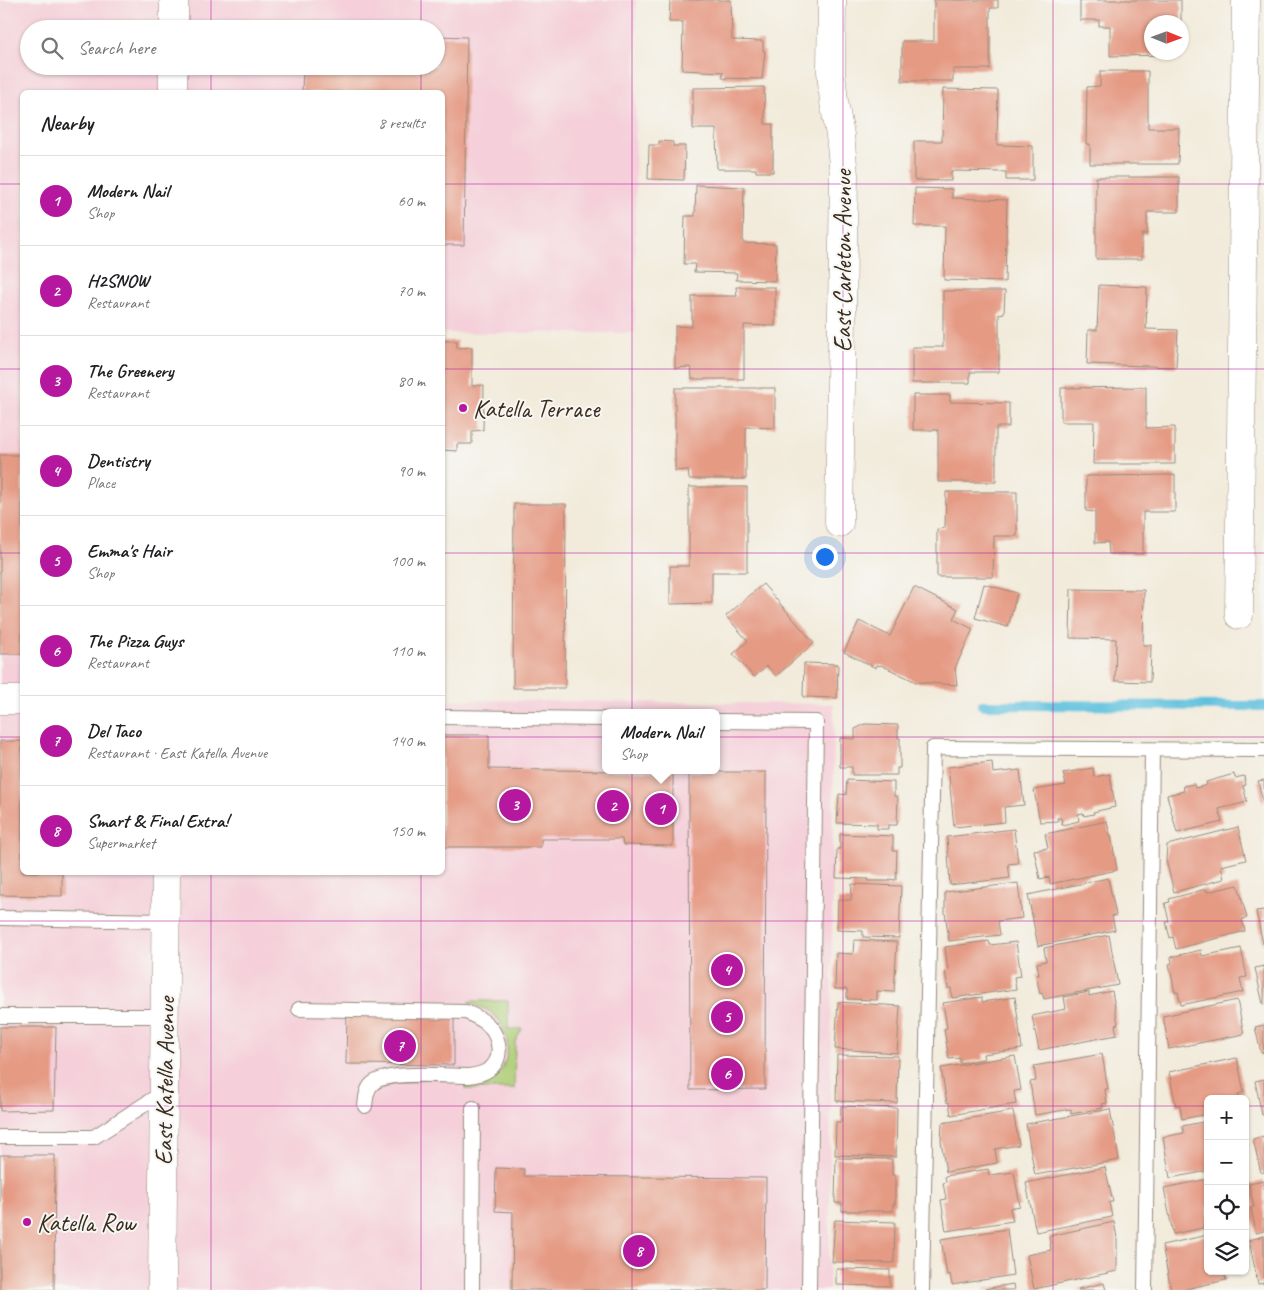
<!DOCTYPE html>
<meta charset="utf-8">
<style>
:root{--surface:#fff;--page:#f2f2f2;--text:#202124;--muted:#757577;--line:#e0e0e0;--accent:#b5179e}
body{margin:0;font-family:Caveat,sans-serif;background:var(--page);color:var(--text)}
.controls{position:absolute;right:15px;bottom:15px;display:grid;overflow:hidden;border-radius:8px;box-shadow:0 1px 4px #0004}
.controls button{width:45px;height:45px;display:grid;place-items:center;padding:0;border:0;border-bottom:1px solid var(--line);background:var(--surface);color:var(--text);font:25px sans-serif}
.compass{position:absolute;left:1144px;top:15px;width:45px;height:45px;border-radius:50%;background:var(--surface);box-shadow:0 1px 4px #0004;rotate:91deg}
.you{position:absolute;left:824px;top:556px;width:18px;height:18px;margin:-12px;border:4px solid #fff;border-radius:50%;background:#1a73e8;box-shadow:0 0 0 8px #1a73e833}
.badge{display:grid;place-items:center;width:32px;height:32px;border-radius:50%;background:var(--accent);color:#fff;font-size:16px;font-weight:700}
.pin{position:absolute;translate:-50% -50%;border:2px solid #fff;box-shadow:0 1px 5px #0006}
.popup{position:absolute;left:602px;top:709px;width:118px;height:65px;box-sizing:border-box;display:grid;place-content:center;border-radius:8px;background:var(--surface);filter:drop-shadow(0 1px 4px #0005);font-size:16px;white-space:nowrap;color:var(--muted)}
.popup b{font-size:19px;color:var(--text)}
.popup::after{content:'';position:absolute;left:50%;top:100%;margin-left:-10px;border:10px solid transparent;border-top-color:var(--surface)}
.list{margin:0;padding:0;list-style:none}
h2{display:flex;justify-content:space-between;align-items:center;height:65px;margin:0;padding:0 20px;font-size:21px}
h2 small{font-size:16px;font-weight:400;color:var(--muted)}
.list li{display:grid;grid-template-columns:32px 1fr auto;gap:15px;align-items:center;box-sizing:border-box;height:90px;padding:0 20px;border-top:1px solid var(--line)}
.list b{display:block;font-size:19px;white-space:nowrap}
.list p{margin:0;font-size:16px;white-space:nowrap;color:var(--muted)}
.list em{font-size:16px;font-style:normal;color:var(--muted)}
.icon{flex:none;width:28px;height:28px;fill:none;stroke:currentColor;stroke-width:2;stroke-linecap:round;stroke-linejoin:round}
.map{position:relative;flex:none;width:1264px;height:1290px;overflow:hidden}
.search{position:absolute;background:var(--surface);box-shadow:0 1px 4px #0004;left:20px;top:20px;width:425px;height:55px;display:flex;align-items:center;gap:12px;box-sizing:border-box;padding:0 18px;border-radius:28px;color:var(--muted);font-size:19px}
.panel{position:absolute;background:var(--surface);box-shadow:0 1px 4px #0004;left:20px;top:90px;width:425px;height:785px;border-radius:8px}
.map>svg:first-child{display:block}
.built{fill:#f5cfd9;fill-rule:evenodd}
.green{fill:#adcd75;stroke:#747c4a}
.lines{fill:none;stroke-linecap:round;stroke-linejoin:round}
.stream{stroke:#5fc1de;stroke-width:10}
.building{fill:#e59a83}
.service-casing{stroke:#968a7c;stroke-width:16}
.minor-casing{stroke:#968a7c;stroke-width:29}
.primary-casing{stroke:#968a7c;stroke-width:29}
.service{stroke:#fff;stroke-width:14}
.minor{stroke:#fff;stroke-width:28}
.primary{stroke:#fff;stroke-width:28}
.grid{fill:none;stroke:#b5179e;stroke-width:1;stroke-opacity:0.55}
.poi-dot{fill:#b5179e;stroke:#f6f6f2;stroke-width:2}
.labels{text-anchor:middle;stroke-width:4;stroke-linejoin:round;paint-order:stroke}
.street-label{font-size:25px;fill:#3b2a1e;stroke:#f6f6f2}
.poi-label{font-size:25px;fill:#3b2a1e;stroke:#f6f6f2;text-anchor:start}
</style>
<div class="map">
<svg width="1264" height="1290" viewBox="0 0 1264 1290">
<rect width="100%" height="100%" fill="#f6f6f2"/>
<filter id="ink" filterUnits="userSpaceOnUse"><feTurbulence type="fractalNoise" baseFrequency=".02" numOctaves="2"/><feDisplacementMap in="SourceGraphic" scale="10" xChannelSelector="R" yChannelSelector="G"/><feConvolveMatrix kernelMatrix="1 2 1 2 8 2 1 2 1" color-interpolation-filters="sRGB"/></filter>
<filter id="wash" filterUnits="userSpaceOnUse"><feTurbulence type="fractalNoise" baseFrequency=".0096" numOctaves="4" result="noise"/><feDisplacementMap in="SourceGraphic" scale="20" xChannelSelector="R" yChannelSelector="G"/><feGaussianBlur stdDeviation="1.12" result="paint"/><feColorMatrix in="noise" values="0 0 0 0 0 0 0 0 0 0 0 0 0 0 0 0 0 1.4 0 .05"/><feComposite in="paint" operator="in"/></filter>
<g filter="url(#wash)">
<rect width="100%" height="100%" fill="#f2ebdb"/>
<path class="built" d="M0 0H636L635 333H443L442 92H22V872H442L443 700 834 704 829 1290H0ZM29 29H436V66H29ZM606 713H716V770H606Z"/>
<path class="green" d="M471 1001H508V1029H522L515 1042 514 1089H466V1085C470 1085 474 1086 478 1086 510 1081 516 1036 495 1016 488 1009 480 1007 471 1004L469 1002Z"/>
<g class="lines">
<polyline class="stream" points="982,705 1264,706"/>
</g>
<g id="blocks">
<g class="building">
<polygon points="670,0 731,0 732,40 763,41 763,51 765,51 762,79 722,78 723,72 682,70 683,22 669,22"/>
<polygon points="934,0 998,0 998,8 990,8 990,69 953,69 953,81 902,81 902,41 934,41"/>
<polygon points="1082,0 1181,0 1181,22 1152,22 1152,52 1179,52 1179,55 1110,56 1110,26 1099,26 1099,20 1080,20 1080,1"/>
<polygon points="436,36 467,37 464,245 442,245 442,92 302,92 303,66 436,66"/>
<polygon points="1100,71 1148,71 1148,128 1179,128 1178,164 1090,164 1090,144 1086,144 1087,87 1100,86"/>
<polygon points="764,87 765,124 773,124 773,172 756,172 756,169 717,169 716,129 693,129 693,88"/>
<polygon points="943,89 998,90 997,145 1033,146 1033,180 1006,180 1006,172 951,171 951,181 914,180 914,141 942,141"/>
<polygon points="659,141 673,142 673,146 685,146 684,180 648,179 649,145 659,145"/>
<polygon points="1096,177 1179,177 1179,212 1147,212 1147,234 1142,234 1142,259 1096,259"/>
<polygon points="696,185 744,187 743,243 776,244 775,281 736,280 737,273 694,272 695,264 684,264 685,216 695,216"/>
<polygon points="915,188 952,189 952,198 1007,200 1005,282 944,280 945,226 914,226"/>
<polygon points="1099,285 1147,287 1146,329 1178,330 1176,367 1087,364 1088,330 1097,330"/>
<polygon points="736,287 775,287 775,326 744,325 744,379 692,379 691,367 675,368 675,326 692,327 692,296 737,296"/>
<polygon points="943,291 1005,291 1004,313 999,314 999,372 970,372 970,383 912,383 912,347 943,347"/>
<polygon points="442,341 457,341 457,348 472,347 472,386 484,385 483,430 472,431 472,444 457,444 457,451 442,450"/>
<polygon points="1146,387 1146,428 1175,427 1175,464 1093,464 1094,422 1061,422 1061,388"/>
<polygon points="675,388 775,388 775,428 746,427 746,479 689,479 688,470 675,471"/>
<polygon points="913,395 950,395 950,402 1009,403 1009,427 996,427 996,482 938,482 938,430 913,430"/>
<rect x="0" y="455" width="22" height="199"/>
<polygon points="1175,475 1175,512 1143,512 1143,554 1109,554 1108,542 1095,543 1095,512 1086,511 1086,476"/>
<polygon points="689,487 747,487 747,572 712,572 712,603 670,604 670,566 689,566"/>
<polygon points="946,492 1017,492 1017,536 994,536 993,577 937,577 937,529 945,528"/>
<polygon points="514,504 566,504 565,688 513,688"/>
<polygon points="763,584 814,643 776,676 767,666 754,677 733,654 748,641 726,616"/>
<polygon points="984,584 1017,593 1008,627 975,618"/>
<polygon points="914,587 958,609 953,619 973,629 955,668 957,685 916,682 881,665 880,666 877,665 876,668 844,652 859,621 890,636"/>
<polygon points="1071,589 1144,590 1143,645 1151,645 1150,682 1115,681 1116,639 1070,638"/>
<polygon points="804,663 838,664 837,698 803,697"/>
<polygon points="865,724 898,725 898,738 900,738 900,768 897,768 897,775 852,775 852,767 840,767 840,738 855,739 855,729"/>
<polygon points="442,735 489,735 489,769 673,772 673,846 623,845 622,839 541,839 541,847 442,847"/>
<polygon points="0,741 22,741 22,872 62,872 62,896 0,895"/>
<polygon points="992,762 993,773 1020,770 1024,805 1004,807 1005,822 954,827 948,767"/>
<polygon points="1093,768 1094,777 1110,774 1115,807 1093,812 1094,814 1084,816 1083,813 1078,814 1079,821 1062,825 1061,818 1057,818 1058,821 1040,822 1034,790 1066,785 1063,773"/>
<polygon points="689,772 766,772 765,1089 690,1090"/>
<polygon points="1234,774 1235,778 1244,776 1246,785 1243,786 1247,802 1219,809 1222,822 1177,833 1167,795 1184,791 1183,786 1194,784 1195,788 1207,785 1206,782"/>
<polygon points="847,780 894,782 894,796 898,797 897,825 888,825 888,829 877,829 877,824 837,823 839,794 846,795"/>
<polygon points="1264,780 1264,803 1263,803 1258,781"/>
<polygon points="1107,821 1110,835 1111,835 1117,870 1050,884 1049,877 1040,879 1034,850 1048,848 1045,834"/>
<polygon points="1238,827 1246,860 1221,866 1224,879 1174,892 1166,860 1167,845"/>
<polygon points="1014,829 1018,863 1008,864 1010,878 950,885 947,837"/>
<polygon points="840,834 893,836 893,851 897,851 896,880 889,879 889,881 868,881 869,879 836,878 837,849 840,849"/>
<polygon points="1108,878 1116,915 1112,916 1115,930 1038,946 1028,895"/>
<polygon points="1018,883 1022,918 998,921 1000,935 949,941 945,912 945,892"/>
<polygon points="852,884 901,886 899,938 863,937 863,931 837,930 838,900 851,900"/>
<polygon points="1238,885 1247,918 1242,919 1245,931 1176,949 1173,937 1170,938 1166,922 1169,922 1165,903 1170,902 1169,899 1206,889 1207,892"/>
<polygon points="1264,910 1264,944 1263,944 1256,911"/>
<polygon points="1109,935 1118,985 1044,999 1042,993 1040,994 1036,975 1039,975 1037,963 1046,961 1044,948"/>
<polygon points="854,940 897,942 894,992 877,991 877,1000 847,999 847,989 835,989 836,953 853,954"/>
<polygon points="989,941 990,945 1016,942 1021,976 1014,977 1016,989 952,998 951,988 948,988 945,971 948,970 945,947"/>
<polygon points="1241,948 1247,977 1240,978 1243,992 1181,1005 1178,992 1175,992 1169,964 1172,963 1171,957 1201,950 1202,956"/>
<polygon points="1264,966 1264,1004 1263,1004 1255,968"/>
<polygon points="1112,991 1118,1024 1115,1025 1117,1035 1039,1050 1032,1016 1066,1009 1064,997 1089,992 1089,996"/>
<polygon points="982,997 982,1002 1015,997 1022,1049 983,1054 984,1059 960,1063 960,1058 949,1059 944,1029 947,1028 943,1003"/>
<polygon points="1237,1000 1244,1034 1169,1049 1163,1016"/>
<polygon points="838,1002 900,1006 897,1053 835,1049"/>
<polygon points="347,1012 454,1013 454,1065 346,1064"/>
<polygon points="1264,1025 1264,1052 1261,1053 1255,1027"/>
<polygon points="0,1027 56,1027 54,1110 0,1111"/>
<polygon points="1102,1054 1108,1089 1105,1089 1107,1103 1102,1104 1103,1108 1071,1114 1071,1109 1035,1115 1030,1082 1036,1081 1034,1066"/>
<polygon points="837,1055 898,1056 897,1103 836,1101"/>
<polygon points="1015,1056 1021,1090 1014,1091 1016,1104 951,1115 949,1102 947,1103 941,1068"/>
<polygon points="1237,1058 1244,1092 1238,1094 1239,1099 1208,1099 1208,1114 1182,1119 1180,1105 1176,1106 1169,1072"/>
<polygon points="1264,1079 1264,1115 1262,1115 1255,1081"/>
<polygon points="841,1106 897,1108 896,1157 835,1155 836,1122 841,1122"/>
<polygon points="1110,1109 1119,1160 1035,1175 1026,1124"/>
<polygon points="1013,1111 1019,1145 995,1149 997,1163 946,1172 941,1141 942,1123"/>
<polygon points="1208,1121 1208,1171 1170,1178 1163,1137 1184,1133 1182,1126"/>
<polygon points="1264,1136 1264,1172 1261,1173 1253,1139"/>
<polygon points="0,1155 55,1155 54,1290 0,1290"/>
<polygon points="836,1158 892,1159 892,1175 895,1175 895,1204 893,1204 893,1211 842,1211 842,1203 835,1203"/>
<polygon points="1105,1167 1113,1202 1109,1202 1112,1217 1036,1232 1026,1183"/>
<polygon points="496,1168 524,1169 524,1176 766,1178 765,1290 512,1290 513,1212 495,1211"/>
<polygon points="988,1169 989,1175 1014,1172 1020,1206 1010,1208 1013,1221 946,1231 941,1200 946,1199 943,1183 946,1182 945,1176"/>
<polygon points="1208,1179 1208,1227 1173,1234 1164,1188"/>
<polygon points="1264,1181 1264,1231 1256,1233 1251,1207 1254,1207 1249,1184"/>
<polygon points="835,1220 895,1222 894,1263 832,1262"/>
<polygon points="1114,1222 1117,1238 1117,1271 1034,1289 1027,1255 1051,1250 1049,1236"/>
<polygon points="1007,1229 1013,1275 952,1285 950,1274 947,1275 941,1239"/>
<polygon points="1208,1235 1208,1271 1224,1271 1226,1280 1181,1290 1171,1290 1162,1245"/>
<polygon points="1264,1236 1264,1283 1258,1284 1249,1240"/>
<polygon points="836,1269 890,1270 890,1286 836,1285"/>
<polygon points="1104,1283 1106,1290 1078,1290 1078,1289"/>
<polygon points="1013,1284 1014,1290 984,1290 984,1289"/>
</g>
</g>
</g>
<g filter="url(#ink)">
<use href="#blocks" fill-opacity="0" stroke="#968a7c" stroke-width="1"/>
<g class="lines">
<g class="service-casing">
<g id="service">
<polyline points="442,717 606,719"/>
<polyline points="716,721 816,722 809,1290"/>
<polyline points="0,918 166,921"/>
<path d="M299 1009 466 1012C474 1016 483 1019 489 1026 500 1038 504 1060 488 1070 483 1074 476 1075 469 1076 448 1076 386 1070 372 1084 366 1090 366 1098 365 1106"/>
<polyline points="0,1016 165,1016"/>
<polyline points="0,1137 94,1137 164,1092"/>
<polyline points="472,1290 473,1108"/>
<polyline points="922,1290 933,748 1264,750"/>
<polyline points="1145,1290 1152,750"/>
</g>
</g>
<g class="minor-casing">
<g id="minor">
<polyline points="832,0 831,71 834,102 840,135 844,175 839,523"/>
<polyline points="1239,615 1246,0"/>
<polyline points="0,700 22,700"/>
</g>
</g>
<g class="primary-casing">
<g id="primary">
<polyline points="174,29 174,0"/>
<polyline points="173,92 173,66"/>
<polyline points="162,1290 166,872"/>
</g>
</g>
<use href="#service" class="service"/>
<use href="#minor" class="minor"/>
<use href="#primary" class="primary"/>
</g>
</g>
<path class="grid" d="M211 0V29M421 0V29M632 0V1290M843 0V1290M1053 0V1290M211 66V92M421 66V92M0 184H22M442 184H1264M0 369H22M442 369H1264M0 553H22M442 553H1264M0 737H22M442 737H1264M211 872V1290M421 872V1290M0 921H1264M0 1106H1208M1245 1106H1264"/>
<g class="poi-dot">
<circle cx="463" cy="408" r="5"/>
<circle cx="27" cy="1222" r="5"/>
</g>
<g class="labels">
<g class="street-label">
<text transform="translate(842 261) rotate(-90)" y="9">East Carleton Avenue</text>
<text transform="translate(164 1081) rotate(-89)" y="9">East Katella Avenue</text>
</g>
<g class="poi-label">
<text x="473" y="417">Katella Terrace</text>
<text x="37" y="1231">Katella Row</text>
</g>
</g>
</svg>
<div class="controls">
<button>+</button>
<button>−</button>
<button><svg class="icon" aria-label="locate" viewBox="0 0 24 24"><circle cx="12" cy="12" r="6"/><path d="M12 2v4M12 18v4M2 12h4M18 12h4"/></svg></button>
<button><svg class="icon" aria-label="layers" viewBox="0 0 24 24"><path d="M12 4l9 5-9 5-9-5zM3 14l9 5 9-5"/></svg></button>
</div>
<svg class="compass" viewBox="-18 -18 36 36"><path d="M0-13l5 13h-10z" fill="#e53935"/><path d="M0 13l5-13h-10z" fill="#757577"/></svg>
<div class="you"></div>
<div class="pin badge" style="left:661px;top:809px">1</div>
<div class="popup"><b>Modern Nail</b>Shop</div>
<div class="pin badge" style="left:613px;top:806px">2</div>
<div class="pin badge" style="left:515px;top:805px">3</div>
<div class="pin badge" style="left:727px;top:970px">4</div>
<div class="pin badge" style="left:727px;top:1017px">5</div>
<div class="pin badge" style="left:727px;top:1074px">6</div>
<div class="pin badge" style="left:400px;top:1046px">7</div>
<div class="pin badge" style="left:639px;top:1251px">8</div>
<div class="search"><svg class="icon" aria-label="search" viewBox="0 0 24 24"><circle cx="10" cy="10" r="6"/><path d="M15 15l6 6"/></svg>Search here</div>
<section class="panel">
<h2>Nearby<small>8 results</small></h2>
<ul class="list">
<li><span class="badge">1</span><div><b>Modern Nail</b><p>Shop</p></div><em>60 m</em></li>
<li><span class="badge">2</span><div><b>H2SNOW</b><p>Restaurant</p></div><em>70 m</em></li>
<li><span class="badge">3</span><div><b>The Greenery</b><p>Restaurant</p></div><em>80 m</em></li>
<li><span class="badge">4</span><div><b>Dentistry</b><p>Place</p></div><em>90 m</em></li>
<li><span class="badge">5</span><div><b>Emma's Hair</b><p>Shop</p></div><em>100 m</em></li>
<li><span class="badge">6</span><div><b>The Pizza Guys</b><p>Restaurant</p></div><em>110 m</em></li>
<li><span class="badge">7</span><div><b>Del Taco</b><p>Restaurant · East Katella Avenue</p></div><em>140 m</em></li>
<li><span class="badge">8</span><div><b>Smart &amp; Final Extra!</b><p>Supermarket</p></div><em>150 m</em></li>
</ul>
</section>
</div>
